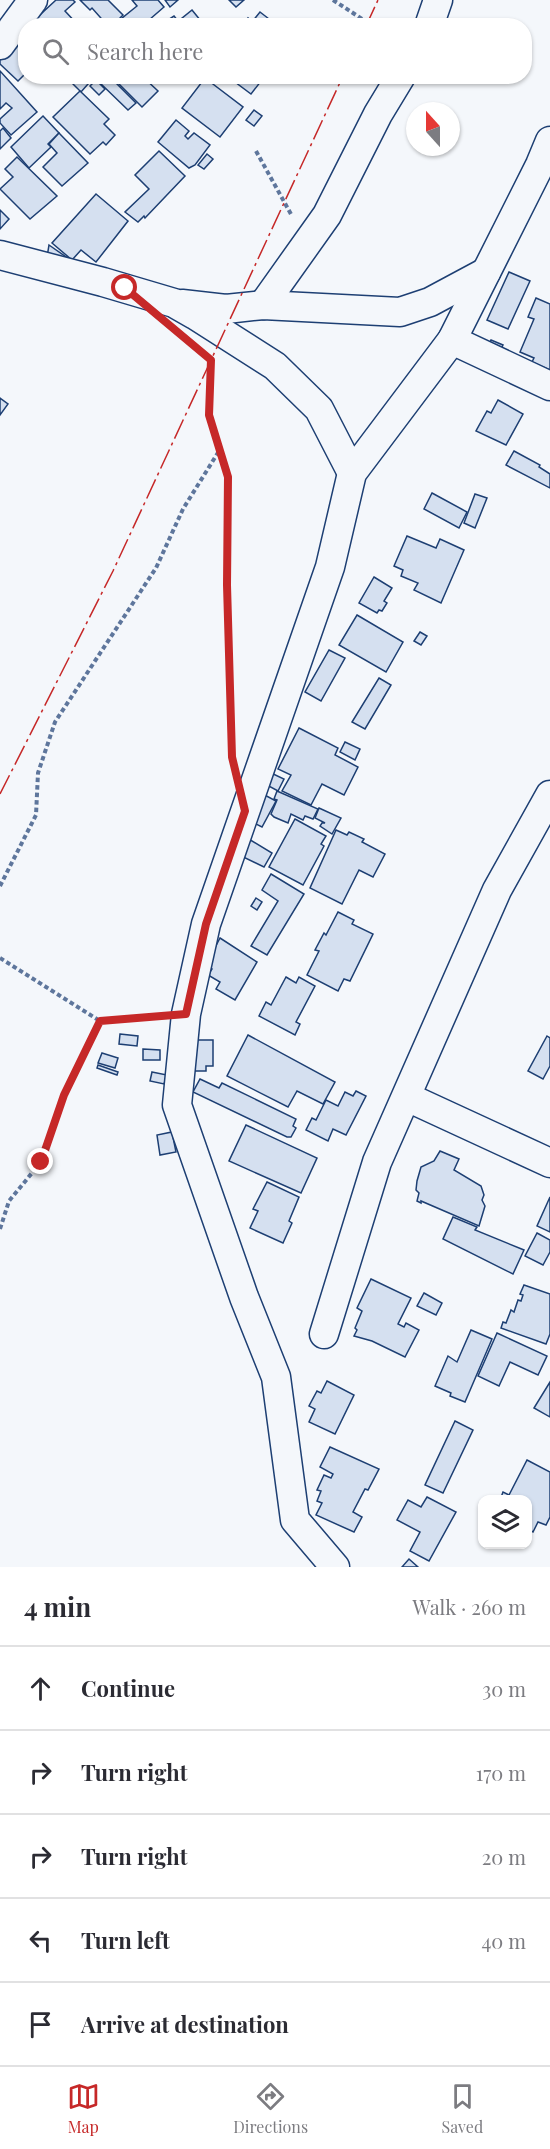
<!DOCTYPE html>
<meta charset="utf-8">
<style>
:root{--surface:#fff;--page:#f2f2f3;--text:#2b2b33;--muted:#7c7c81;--line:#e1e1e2;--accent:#c62828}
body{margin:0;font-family:"Playfair Display",serif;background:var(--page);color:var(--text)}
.controls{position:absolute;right:18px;bottom:18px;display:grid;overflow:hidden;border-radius:12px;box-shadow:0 2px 4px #0004}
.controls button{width:54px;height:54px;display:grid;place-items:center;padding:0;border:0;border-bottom:2px solid var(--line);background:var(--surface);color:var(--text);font:30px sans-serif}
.compass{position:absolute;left:406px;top:102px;width:54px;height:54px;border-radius:50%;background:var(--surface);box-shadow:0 2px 4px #0004;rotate:339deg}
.stop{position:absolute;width:18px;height:18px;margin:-14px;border:4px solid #c62828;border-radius:50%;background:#fff}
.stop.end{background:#c62828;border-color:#fff;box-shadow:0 2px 6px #0008}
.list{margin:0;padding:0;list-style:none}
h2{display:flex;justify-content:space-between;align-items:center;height:78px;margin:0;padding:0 24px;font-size:26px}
h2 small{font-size:20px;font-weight:400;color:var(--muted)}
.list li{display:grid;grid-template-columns:39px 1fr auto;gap:18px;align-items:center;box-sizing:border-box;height:84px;padding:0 24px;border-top:2px solid var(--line)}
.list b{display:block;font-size:22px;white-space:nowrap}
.list em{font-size:20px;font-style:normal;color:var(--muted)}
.icon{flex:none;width:33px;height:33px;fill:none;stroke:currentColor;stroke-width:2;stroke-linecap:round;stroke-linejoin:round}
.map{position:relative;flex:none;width:550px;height:1567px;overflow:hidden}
.search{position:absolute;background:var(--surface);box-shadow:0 2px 4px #0004;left:18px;right:18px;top:18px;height:66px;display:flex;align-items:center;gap:15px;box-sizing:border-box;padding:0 21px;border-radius:24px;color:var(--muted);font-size:22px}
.sheet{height:498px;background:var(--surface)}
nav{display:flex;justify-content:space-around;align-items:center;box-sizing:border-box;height:84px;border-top:2px solid var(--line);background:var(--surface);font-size:16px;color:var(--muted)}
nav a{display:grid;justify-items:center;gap:3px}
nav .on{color:var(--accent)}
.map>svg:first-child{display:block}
.building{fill:#d5e0f0;stroke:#1d3f73;stroke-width:1.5}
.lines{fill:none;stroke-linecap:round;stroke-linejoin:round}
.minor-casing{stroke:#1d3f73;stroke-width:31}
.path{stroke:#5e769c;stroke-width:4;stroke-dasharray:4.5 3;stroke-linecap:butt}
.minor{stroke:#f4f7fb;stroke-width:28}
.power{stroke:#c62828;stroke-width:1.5;stroke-dasharray:21 4.5 3 4.5;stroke-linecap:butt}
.route{stroke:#c62828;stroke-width:8}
</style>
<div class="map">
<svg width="550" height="1567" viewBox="0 0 550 1567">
<rect width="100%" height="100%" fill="#f4f7fb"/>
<g class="building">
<polygon points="56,0 73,0 75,2 65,11 79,26 28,26"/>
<polygon points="80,0 108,0 123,15 112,26 108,26 92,8 90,10"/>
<polygon points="132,0 158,0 164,7 142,26 126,26 121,19 137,6"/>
<polygon points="165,0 178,0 170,7"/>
<polygon points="229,0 244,0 236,7"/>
<polygon points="192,10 205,26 186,26 181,19"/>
<polygon points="260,12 278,26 242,26 248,18 252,22"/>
<polygon points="174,16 182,26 160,25"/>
<polygon points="19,37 26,43 26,73 18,81 0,64 0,57"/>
<polygon points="0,71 37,112 11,135 0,123 0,119 12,108 6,103 0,109"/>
<polygon points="71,76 80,76 88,84 81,92 68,79"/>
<polygon points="104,76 109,76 136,103 128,110 99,82"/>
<polygon points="111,76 142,76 158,91 142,107"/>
<polygon points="227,76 265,76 251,94"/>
<polygon points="205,78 243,107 220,137 182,108"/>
<polygon points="96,80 105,89 99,95 90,86"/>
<polygon points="80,91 109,119 104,124 115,135 106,145 103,142 90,154 53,117"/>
<polygon points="254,110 262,116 254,126 246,120"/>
<polygon points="43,116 59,133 48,144 51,147 29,168 11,147"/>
<polygon points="176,120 189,131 185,136 188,139 194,133 210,145 195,165 189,168 158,142"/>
<polygon points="3,128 11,138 0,149 0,131"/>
<polygon points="59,133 88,163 62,186 43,167 57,153 49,144"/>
<polygon points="159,151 185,176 145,218 144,216 138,222 125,212 149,189 135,175"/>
<polygon points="207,154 213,159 204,169 198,165"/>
<polygon points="17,157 57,196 30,219 0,189 13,177 5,169"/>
<polygon points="96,194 128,221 96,262 81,250 72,260 52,243"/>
<polygon points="0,210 9,219 0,229"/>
<polygon points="49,245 72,261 47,257"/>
<polygon points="509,272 530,281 508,329 487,320"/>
<polygon points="536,298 550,304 550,370 532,362 534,358 520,352 534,319 528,317"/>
<polygon points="491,340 503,345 498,356 486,351"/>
<polygon points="0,398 8,404 0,415"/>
<polygon points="498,400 523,414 506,445 476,431 487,411 491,413"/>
<polygon points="514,451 540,465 539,467 550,474 550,488 506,465"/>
<polygon points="432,493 467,512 459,528 424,509"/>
<polygon points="475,494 487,498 475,528 464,523"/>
<polygon points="407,536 436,548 440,539 464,550 441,603 414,590 418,583 401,576 403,570 394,566"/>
<polygon points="374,577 392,588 384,601 387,603 382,611 379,610 377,613 359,603"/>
<polygon points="357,615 403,642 386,672 339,645"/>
<polygon points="420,632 427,636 421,645 414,641"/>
<polygon points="329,650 345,658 321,701 305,692"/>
<polygon points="379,678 391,685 365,729 352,722"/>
<polygon points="299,728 338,748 335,755 358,767 344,795 322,784 311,805 282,791 291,775 278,769"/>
<polygon points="345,742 360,749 355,760 340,752"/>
<polygon points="269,772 284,779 278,791 263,783"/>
<polygon points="277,791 318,809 313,819 305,816 303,820 291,814 288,823 274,817 271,814 277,800 274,799"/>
<polygon points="261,793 276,801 262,827 246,819"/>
<polygon points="319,808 341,818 332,834 320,826 322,823 325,823 315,818"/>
<polygon points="295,819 326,836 321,844 324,846 303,885 269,867"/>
<polygon points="336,830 347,835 349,832 364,839 362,842 385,854 373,877 359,870 342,904 310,888"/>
<polygon points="247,838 272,853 264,867 239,855"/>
<polygon points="271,874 304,894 267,955 251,946 278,901 262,890"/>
<polygon points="256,898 262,902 257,910 251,906"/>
<polygon points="338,912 354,920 352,924 373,934 350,981 344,979 338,991 307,975 319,951 315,950 324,933 326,935"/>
<polygon points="220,938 257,962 235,1000 216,989 220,982 208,975 212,969 206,965"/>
<polygon points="286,977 296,983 299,977 315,986 296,1022 300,1024 295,1035 259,1016 266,1002 271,1005"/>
<polygon points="120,1034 138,1036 137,1046 119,1044"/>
<polygon points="248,1035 335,1082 323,1104 297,1091 288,1107 227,1076"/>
<polygon points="547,1036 550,1038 550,1066 543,1079 528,1071"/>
<polygon points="193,1040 213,1040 213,1066 206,1066 206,1071 193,1071"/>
<polygon points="143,1049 160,1050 160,1060 143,1060"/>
<polygon points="102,1053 118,1058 115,1068 98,1063"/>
<polygon points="98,1065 118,1072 117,1075 97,1068"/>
<polygon points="152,1072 167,1075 164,1084 150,1081"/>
<polygon points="200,1079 219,1088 222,1083 296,1119 293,1126 296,1128 291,1137 287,1137 193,1092"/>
<polygon points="356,1091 366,1096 346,1135 333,1129 328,1141 306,1130 312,1118 316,1120 326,1100 338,1106 345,1092 353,1096"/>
<polygon points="246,1125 317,1158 301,1193 229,1161"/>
<polygon points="172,1132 176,1152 160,1155 157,1135"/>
<polygon points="440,1151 459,1159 454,1170 481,1186 484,1195 482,1200 485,1206 479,1226 421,1201 421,1203 417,1201 419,1193 416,1190 417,1181 421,1167 434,1161"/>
<polygon points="267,1182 299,1197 289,1221 292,1223 283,1243 250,1228 258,1211 253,1209"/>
<polygon points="550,1197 550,1232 537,1226"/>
<polygon points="453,1217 477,1227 475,1230 524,1250 513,1274 443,1239"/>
<polygon points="537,1233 550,1240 550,1252 543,1265 525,1256"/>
<polygon points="371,1279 411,1298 398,1324 404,1327 406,1323 419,1330 405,1357 372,1341 354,1336 357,1330 355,1328 362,1311 357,1308"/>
<polygon points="524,1285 550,1294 550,1334 546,1344 501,1328 503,1322 506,1323 511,1310 514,1312 518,1300 521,1301 523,1295 520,1294"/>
<polygon points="424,1293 442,1303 436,1315 417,1306"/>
<polygon points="471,1330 492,1339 465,1402 450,1396 451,1393 435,1386 448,1356 457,1362"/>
<polygon points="497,1333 547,1356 538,1375 510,1362 499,1386 478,1376"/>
<polygon points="327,1381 354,1395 335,1434 309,1422 315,1409 309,1406 317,1391 321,1393"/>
<polygon points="550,1382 550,1417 534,1408"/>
<polygon points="455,1421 473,1430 443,1493 425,1485"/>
<polygon points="330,1447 379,1469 368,1490 365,1489 353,1512 362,1517 354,1532 316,1515 322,1503 317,1501 321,1491 317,1490 324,1475 331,1478 333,1474 320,1467"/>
<polygon points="527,1460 550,1472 550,1517 546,1525 538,1522 533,1532 528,1529 528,1500 500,1500 503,1492 509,1495"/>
<polygon points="427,1497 456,1512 429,1561 410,1551 420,1532 397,1520 408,1500 421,1507"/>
<polygon points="409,1559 418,1567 402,1567"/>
</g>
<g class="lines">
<g class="minor-casing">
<g id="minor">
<polyline points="429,26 438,0"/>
<polyline points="0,45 33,0"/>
<polyline points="0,255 103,282 174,303 195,315 275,366 319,409 352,473"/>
<polyline points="182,304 226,309 263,305 400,312 430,302 486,272"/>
<polyline points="263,305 327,215 378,114 401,76"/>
<polyline points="452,340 550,386"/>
<polyline points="407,1097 550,1163"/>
<polyline points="324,1334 377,1162 497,890 550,795"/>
<polyline points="335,1567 295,1520 276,1377 244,1297 177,1105 186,1014 206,924 330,567 352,473 452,340 540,165 550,141"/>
</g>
</g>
<g class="path">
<polyline points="333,0 373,26"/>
<polyline points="256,151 292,216"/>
<polyline points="209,358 211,360 209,415 228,477 229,685 233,763"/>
<polyline points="0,886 36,815 38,773 55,722 156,568 183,509 219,451"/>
<polyline points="0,958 100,1021 161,1016"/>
<polyline points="0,1229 9,1201 41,1162 64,1095 100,1021"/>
</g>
<use href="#minor" class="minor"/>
<g class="power">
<polyline points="366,26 378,0"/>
<polyline points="0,794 113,571 343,76"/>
</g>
</g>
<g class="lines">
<polyline class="route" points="41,1162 64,1095 100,1021 186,1014 206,924 245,811 232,757 227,585 228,477 209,415 211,360 125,288"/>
</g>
</svg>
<div class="controls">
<button><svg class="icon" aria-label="layers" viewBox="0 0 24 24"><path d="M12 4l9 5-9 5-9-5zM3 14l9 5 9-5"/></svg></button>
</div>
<svg class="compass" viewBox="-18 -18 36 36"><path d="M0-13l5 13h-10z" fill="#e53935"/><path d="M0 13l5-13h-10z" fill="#7c7c81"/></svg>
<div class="stop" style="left:125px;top:288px"></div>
<div class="stop end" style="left:41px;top:1162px"></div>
<div class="search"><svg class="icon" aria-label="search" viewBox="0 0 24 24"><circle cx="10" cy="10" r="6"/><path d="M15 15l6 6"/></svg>Search here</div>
</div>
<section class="sheet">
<h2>4 min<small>Walk · 260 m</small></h2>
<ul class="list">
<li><svg class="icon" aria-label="ahead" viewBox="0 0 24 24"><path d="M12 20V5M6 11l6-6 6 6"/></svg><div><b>Continue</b></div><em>30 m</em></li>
<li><svg class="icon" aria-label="right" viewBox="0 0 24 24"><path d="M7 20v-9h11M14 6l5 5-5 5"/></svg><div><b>Turn right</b></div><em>170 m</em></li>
<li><svg class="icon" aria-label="right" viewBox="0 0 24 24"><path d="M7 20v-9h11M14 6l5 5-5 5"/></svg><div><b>Turn right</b></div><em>20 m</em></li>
<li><svg class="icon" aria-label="left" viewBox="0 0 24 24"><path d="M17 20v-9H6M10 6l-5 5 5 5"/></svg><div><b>Turn left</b></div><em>40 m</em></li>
<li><svg class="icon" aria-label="arrive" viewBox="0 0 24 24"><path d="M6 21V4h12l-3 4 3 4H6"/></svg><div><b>Arrive at destination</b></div></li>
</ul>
</section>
<nav>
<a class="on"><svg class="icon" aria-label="map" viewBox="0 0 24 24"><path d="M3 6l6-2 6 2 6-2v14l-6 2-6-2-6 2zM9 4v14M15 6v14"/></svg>Map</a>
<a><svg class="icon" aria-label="directions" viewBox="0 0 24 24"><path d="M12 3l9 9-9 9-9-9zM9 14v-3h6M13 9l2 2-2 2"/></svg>Directions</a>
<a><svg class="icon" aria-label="saved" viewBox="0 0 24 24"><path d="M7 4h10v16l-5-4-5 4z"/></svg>Saved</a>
</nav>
